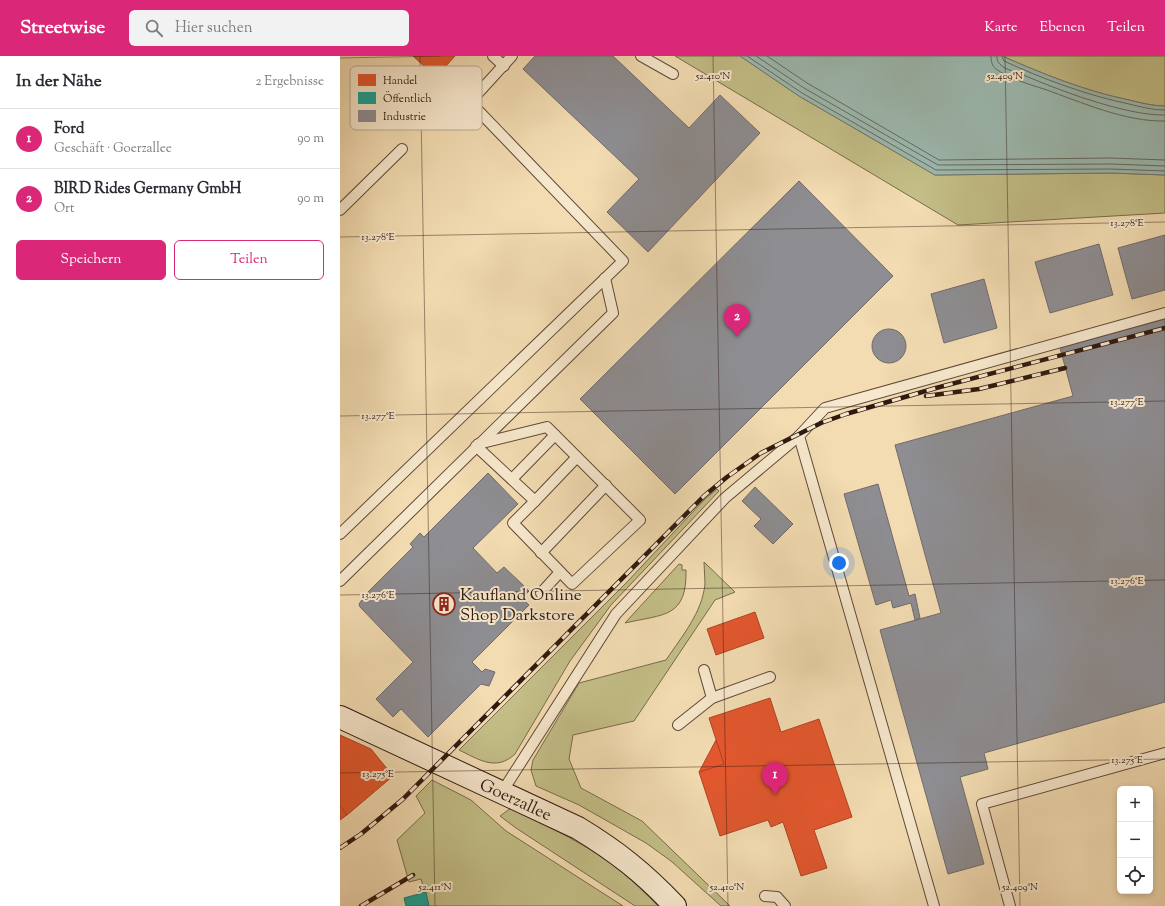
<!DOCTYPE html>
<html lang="de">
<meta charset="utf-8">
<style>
:root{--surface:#fff;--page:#f2f2f3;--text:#2b2b33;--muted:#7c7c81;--line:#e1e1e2;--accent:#db2777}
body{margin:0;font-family:"Sorts Mill Goudy",serif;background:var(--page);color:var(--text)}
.controls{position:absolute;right:12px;bottom:12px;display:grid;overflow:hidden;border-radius:6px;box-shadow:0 2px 6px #0003}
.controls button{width:36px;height:36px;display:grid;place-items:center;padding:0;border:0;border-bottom:1px solid var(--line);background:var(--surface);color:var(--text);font:20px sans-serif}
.you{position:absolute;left:499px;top:507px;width:14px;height:14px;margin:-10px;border:3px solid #fff;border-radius:50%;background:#1a73e8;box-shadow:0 0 0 6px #1a73e833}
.badge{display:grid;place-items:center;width:26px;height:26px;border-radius:50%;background:var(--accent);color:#fff;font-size:13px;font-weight:700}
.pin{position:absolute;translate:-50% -33px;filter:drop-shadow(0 1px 2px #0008)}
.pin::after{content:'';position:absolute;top:21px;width:14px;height:12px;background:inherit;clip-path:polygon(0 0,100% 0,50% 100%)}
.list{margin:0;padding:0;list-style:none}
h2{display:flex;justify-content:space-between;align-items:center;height:52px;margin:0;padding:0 16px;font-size:17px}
h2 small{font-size:13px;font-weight:400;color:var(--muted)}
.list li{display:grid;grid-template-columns:26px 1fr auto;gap:12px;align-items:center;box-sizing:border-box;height:60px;padding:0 16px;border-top:1px solid var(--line)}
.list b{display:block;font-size:15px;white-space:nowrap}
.list p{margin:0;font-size:13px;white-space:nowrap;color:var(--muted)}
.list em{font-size:13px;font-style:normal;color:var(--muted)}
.actions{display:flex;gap:8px;padding:12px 16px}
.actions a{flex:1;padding:9px 0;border:1px solid var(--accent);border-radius:6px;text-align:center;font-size:14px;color:var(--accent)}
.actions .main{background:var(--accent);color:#fff}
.icon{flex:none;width:22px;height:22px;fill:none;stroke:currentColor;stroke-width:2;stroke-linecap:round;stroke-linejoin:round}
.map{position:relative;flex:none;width:825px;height:850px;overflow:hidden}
header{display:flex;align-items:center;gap:24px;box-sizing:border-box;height:56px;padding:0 20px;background:var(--accent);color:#fff}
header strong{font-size:19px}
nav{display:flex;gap:22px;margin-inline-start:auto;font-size:14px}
.search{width:280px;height:36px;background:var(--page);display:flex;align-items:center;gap:10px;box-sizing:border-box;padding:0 14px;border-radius:6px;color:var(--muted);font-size:15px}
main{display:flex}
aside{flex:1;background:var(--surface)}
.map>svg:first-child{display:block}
.green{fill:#c3be87;stroke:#796b4b}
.water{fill:#9cbab1;stroke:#707970}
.shops{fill:#e4572e;stroke:#ae4425}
.public{fill:#17a398;stroke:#1e796f}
.industry{fill:#8d8d92;stroke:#716a6b}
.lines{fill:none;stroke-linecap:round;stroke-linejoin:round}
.shore{stroke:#666960;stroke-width:1}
.service-casing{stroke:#604938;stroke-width:12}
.secondary-casing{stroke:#2f180f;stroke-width:24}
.service{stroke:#f7e8cd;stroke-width:10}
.secondary{stroke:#f7e8cd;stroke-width:22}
.rail-casing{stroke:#2f180f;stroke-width:4.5}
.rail{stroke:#f7e8cd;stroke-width:3;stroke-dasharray:9;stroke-linecap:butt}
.ticks{fill:none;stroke:#2f180f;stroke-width:1;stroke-opacity:0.45}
.labels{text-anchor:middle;stroke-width:4;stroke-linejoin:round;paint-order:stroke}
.poi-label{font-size:17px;fill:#2f180f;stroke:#f7e8cd;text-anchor:start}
.street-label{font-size:17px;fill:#2f180f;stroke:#f7e8cd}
.key{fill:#f7e8cd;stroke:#bbaa94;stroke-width:1}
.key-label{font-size:11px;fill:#2f180f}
.ticks-label{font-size:10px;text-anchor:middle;fill:#2f180f;stroke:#f7e8cd;stroke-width:4;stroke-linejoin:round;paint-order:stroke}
</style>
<header>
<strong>Streetwise</strong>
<div class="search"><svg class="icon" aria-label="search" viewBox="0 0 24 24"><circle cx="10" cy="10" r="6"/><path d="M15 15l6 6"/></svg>Hier suchen</div>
<nav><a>Karte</a><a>Ebenen</a><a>Teilen</a></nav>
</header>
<main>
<aside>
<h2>In der Nähe<small>2 Ergebnisse</small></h2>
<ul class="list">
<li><span class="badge">1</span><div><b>Ford</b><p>Geschäft · Goerzallee</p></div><em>90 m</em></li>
<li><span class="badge">2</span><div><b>BIRD Rides Germany GmbH</b><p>Ort</p></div><em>90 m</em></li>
</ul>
<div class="actions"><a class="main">Speichern</a><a>Teilen</a></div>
</aside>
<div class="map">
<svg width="825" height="850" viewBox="0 0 825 850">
<rect width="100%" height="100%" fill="#f3dcb2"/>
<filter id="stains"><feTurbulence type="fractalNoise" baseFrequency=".005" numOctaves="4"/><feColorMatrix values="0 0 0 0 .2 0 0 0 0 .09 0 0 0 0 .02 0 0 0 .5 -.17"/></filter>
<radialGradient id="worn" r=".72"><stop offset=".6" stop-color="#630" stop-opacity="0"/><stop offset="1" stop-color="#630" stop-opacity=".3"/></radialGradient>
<g class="green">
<polygon points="335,0 400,0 459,40 595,119 771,117 825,119 825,157 618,169"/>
<path d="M662 0H825V50C813 50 801 47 789 44 745 35 703 18 662 0Z"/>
<path d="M377 433 379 435 271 549 230 605 175 698C156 716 138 703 119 694L287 526 365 443Z"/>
<path d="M364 506 395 536 375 544 294 665 233 679 229 703 241 732 302 765 390 850H381L331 805 306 787 239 749 196 730 191 714 193 704 239 627 326 604C342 580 362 557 365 528 365 521 364 513 364 506Z"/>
<path d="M339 508 342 509V514H346C347 562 324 558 285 567Z"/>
<polygon points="92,724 131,744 166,775 283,850 89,850 81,823 69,826 57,784 85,757 76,740"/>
<path d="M171 752C209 771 249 789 282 816 295 827 307 839 318 850H295L176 772 160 760Z"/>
</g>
<path class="water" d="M400 0H662C703 18 745 35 789 44 801 47 813 50 825 50V119L771 117 595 119 459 40Z"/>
<g class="shops">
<polygon points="73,0 115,0 96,21"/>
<polygon points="415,556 424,582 376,599 367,573"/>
<polygon points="430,642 441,676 479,663 512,761 474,774 487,812 461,820 443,766 431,771 428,764 380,780 359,716 384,708 369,662"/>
<polygon points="0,679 31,693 53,720 7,759 0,750"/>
<polygon points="376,684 384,708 359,716"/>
<polygon points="0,750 7,759 0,764"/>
</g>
<polygon class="public" points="86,836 89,850 66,850 64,842"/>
<g class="industry">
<polygon points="195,0 273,0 349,72 380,39 420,77 308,196 267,156 299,123 183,13"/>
<polygon points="459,125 553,220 335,438 240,343"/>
<polygon points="825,179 825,234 792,243 778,192"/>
<polygon points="759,188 773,239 710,257 695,206"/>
<polygon points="644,223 657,272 604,287 591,238"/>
<polygon points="825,263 825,646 644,697 648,713 620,721 644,808 608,818 540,574 601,557 555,389 733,340 720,292"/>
<circle cx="549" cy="290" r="17"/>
<polygon points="148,417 178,448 133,492 157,517 164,511 182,528 189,535 182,542 189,549 132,606 142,616 145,613 155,616 149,630 141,628 88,681 61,653 53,661 36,643 73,606 20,551 19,548 26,538 73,491 70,488 80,477 84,481"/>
<polygon points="538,428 569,540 575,538 580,562 575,564 571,547 553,552 551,544 536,549 504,438"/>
<polygon points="415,431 453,468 433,488 414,470 421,463 402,445"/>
</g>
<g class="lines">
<g class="shore">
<polyline points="407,0 462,37 596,114 771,113 825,115"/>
<polyline points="416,0 464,32 598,109 771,108 825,110"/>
<polyline points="427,0 467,27 599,104 770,102 825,104"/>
<path d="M651 0C651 5 652 10 656 13 668 22 691 29 704 33 741 46 785 66 825 65"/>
<path d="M657 0C657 3 657 6 660 8 664 13 673 15 679 17 715 33 786 60 825 59"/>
<path d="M662 0 664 5C703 23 746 39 789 48 801 51 813 54 825 54"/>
</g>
<g class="service-casing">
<g id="service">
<polyline points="153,0 164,10"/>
<polyline points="301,0 333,18"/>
<polyline points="0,154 62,93"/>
<polyline points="136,390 195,445 173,467 232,528 300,464 207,371 138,388"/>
<polyline points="172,423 215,379"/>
<polyline points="195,445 237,401"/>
<polyline points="0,478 283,205 130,46 172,0"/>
<polyline points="201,497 266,429"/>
<polyline points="0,525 273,257 265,222"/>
<polyline points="201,537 220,516"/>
<polyline points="364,614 372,642"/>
<polyline points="338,669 372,642 430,621"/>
<polyline points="162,736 276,558 385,442 459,380"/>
<polyline points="425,840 437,841 445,850"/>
<polyline points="594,850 459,380 485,352 825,257"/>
<polyline points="670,850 642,748 825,697"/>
</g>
</g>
<g class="secondary-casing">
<path id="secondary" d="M0 661 238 772C276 795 304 817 335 850"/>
</g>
<use href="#service" class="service"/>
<use href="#secondary" class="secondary"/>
<g class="rail-casing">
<g id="rail">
<polyline points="586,340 639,333 725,312"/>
<polyline points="0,792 21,778 63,743 364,440 387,421 421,397 481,367 506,358 596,332 825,272"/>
<polyline points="21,850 73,819"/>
</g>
</g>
<use href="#rail" class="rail"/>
</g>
<path class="ticks" d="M80 0 95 850M373 0 388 850M665 0 680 850M0 2 101 0M0 181 825 166M0 360 825 345M0 539 825 524M0 717 825 703"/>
<defs>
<g id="building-ring" transform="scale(1.15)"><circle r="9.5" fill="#f7e8cd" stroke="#8f2418" stroke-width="1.5"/><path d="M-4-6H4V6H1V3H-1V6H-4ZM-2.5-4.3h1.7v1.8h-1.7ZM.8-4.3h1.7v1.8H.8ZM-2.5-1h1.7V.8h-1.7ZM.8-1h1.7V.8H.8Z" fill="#8f2418"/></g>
</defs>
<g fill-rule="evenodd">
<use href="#building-ring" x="104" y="548"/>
</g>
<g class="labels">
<g class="poi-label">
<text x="120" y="544">Kaufland Online<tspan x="120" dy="20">Shop Darkstore</tspan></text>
</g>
<g class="street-label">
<text transform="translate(176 743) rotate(25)" y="6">Goerzallee</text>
</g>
</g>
<rect x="10" y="10" width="132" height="64" rx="6" class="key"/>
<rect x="18" y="18" width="18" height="12" fill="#e4572e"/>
<rect x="18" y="36" width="18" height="12" fill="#17a398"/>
<rect x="18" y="54" width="18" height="12" fill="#8d8d92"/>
<g class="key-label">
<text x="43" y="28">Handel</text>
<text x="43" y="46">Öffentlich</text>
<text x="43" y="64">Industrie</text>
</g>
<g class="ticks-label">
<text x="373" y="23">52.410°N</text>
<text x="665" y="23">52.409°N</text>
<text x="787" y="170">13.278°E</text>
<text x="38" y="184">13.278°E</text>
<text x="787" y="349">13.277°E</text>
<text x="38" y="363">13.277°E</text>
<text x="787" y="528">13.276°E</text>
<text x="38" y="542">13.276°E</text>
<text x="787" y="707">13.275°E</text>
<text x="38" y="721">13.275°E</text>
<text x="95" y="834">52.411°N</text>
<text x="387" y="834">52.410°N</text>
<text x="680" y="834">52.409°N</text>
</g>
<rect width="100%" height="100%" filter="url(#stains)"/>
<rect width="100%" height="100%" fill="url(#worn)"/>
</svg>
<div class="controls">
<button>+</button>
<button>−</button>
<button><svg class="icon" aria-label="locate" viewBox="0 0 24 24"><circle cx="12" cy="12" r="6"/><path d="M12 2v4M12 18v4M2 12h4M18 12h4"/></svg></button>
</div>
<div class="you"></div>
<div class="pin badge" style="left:435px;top:739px">1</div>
<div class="pin badge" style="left:397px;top:281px">2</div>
</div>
</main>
